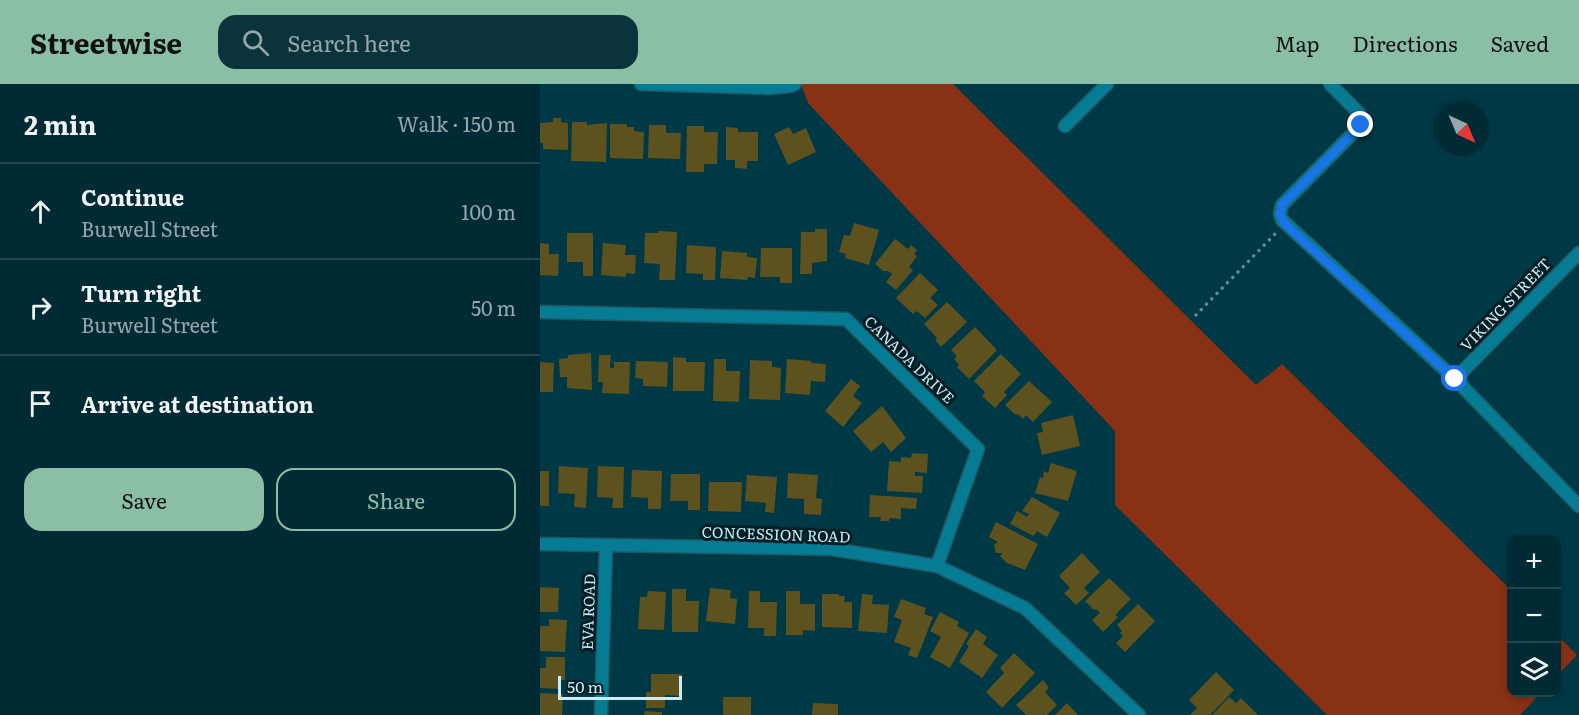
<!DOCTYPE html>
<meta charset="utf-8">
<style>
:root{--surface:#002b34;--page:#0a333c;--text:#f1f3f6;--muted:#95a7ac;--line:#22474f;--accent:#8abfa5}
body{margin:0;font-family:Literata,serif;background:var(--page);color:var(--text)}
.controls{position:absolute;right:18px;bottom:18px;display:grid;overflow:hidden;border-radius:12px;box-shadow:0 3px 9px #0003}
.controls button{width:54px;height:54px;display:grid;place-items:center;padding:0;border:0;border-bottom:2px solid var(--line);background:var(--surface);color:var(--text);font:30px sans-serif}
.compass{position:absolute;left:895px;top:18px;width:54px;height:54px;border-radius:50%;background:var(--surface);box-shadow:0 3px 9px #0003;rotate:136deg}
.scale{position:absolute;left:18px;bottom:15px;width:124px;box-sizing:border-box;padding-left:6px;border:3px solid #cbecf5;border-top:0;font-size:16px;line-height:21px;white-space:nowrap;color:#cbecf5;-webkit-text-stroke:4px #021e25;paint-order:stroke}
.stop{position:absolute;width:18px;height:18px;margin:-14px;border:4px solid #1a73e8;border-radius:50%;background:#fff}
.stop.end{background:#1a73e8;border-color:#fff;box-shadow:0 2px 6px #0008}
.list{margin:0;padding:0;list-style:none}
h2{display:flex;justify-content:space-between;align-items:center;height:78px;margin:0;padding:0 24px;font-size:26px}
h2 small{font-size:20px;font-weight:400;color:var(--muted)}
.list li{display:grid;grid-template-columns:39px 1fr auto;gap:18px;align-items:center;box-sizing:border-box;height:96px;padding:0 24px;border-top:2px solid var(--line)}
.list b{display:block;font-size:22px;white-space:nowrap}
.list p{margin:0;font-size:20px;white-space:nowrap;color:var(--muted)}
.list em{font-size:20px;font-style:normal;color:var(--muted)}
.actions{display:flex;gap:12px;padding:18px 24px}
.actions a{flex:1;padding:14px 0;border:2px solid var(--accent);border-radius:18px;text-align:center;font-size:21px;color:var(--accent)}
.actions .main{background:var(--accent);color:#111}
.icon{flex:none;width:33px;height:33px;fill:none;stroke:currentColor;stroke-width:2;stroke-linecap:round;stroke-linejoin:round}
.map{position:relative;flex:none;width:1039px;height:631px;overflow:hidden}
header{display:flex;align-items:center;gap:36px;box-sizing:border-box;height:84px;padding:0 30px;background:var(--accent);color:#111}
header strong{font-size:28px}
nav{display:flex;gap:33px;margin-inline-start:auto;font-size:21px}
.search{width:420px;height:54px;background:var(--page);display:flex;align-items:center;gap:15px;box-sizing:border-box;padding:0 21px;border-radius:18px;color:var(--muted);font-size:22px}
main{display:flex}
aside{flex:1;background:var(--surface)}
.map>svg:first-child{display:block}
.green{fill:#893115}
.building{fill:#5d521d}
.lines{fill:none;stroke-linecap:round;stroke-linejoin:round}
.minor-casing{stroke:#205662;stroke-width:15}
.path{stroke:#64919c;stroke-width:3;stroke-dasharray:3 4.5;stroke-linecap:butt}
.minor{stroke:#057c94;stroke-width:12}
.route{stroke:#1a73e8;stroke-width:8}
.labels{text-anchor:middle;stroke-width:6;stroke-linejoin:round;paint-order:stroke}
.street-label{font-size:15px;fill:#cbecf5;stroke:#021e25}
</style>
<header>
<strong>Streetwise</strong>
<div class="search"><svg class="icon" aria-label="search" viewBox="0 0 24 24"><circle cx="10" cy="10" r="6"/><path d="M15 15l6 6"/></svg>Search here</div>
<nav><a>Map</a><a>Directions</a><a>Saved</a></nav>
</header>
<main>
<aside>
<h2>2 min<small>Walk · 150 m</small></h2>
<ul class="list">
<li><svg class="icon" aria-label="ahead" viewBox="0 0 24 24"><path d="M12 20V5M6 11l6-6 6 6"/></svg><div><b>Continue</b><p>Burwell Street</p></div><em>100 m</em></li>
<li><svg class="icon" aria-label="right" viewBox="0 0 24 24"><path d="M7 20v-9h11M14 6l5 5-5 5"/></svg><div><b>Turn right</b><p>Burwell Street</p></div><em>50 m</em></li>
<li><svg class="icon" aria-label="arrive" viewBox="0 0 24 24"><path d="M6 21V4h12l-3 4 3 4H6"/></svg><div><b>Arrive at destination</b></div></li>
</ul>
<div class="actions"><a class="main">Save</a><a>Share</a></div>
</aside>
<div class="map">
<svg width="1039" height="631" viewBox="0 0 1039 631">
<rect width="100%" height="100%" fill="#003946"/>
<g class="green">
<polygon points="261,0 413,0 716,301 742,280 971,506 972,608 1001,609 980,631 787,631 575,421 575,347 268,19"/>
<polygon points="1017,551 1037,571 1017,592"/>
</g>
<g class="building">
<polygon points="13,34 21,34 21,38 28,39 28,66 3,65 3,59 0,59 0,39 13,38"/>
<polygon points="32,38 47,38 47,41 67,39 66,78 31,77"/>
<polygon points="70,40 87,40 87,43 94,43 94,47 104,48 103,75 70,74"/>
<polygon points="109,41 126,41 126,49 141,49 140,75 108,74"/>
<polygon points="147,42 164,42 164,48 178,48 177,80 164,80 164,88 146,88"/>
<polygon points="186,43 198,44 198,48 218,48 218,77 207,77 207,85 195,84 195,76 186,76"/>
<polygon points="249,43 253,50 266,44 276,68 248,81 234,50"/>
<polygon points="314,139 339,146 329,181 305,174 306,170 299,168 304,151 310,152"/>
<polygon points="275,145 287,145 287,177 272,179 272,190 260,190 261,148 275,148"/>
<polygon points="118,147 137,148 135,196 119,196 120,180 104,179 105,149 118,149"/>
<polygon points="27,149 53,149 53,192 43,192 43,178 27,178"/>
<polygon points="355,155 368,165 371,161 377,166 374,170 377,172 369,183 373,186 356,206 346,198 352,190 348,187 343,187 335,180"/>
<polygon points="0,159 9,160 9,170 19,170 18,192 0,191"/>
<polygon points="63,159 86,161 85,171 96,171 95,190 86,189 86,193 61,191"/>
<polygon points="147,161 176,163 175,196 163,196 163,190 146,189"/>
<polygon points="221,164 252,164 252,199 240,199 240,193 220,193"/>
<polygon points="182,167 207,169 207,173 217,174 215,194 208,193 207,196 180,194"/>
<polygon points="380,189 398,206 390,214 398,221 385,234 377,227 373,230 356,214"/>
<polygon points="407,218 427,238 401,263 395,256 397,254 384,240"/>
<polygon points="435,243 457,266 429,295 417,283 419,281 414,275 417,272 411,266"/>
<polygon points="51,269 52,306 27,304 27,293 20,293 19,275 28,274 28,271"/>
<polygon points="461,270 481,290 464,308 467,311 455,324 442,312 445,308 434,297"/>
<polygon points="59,271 71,271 70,284 74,284 74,278 90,278 89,310 62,309 63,298 58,298"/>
<polygon points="133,273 146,274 146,278 165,278 164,307 133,307"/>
<polygon points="174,275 186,275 186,287 200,287 199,318 173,317"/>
<polygon points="247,275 272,277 271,279 286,280 285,298 271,297 270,311 245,309"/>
<polygon points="210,276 232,277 232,283 241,284 240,316 209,315"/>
<polygon points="96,277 128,278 127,303 103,302 103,295 95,294"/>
<polygon points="0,278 14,279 13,308 0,308"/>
<polygon points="311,295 320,302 313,312 322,319 303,343 285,327"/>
<polygon points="489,297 512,318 493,338 486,331 483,335 478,330 476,331 465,321"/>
<polygon points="342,322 366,354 351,368 343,358 331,368 313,347"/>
<polygon points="533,331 540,362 502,371 497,349 503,348 501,339"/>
<polygon points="372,369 388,370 387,389 375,388 375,392 383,392 382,409 347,407 349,377 361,378 361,373 371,374"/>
<polygon points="511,379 537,387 528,417 495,409 500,393 503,394 504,387 508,389"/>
<polygon points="19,382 48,384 46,424 34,423 35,410 18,409"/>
<polygon points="58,382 84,383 83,424 72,424 73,414 57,413"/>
<polygon points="92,386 122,387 121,425 108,425 108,414 91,413"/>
<rect x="0" y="387" width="9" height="35"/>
<polygon points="248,389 278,391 276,414 282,415 281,431 264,430 264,415 247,414"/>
<polygon points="131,390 160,390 160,426 148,426 148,417 130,417"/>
<polygon points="207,391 237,393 234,429 225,428 226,419 205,417"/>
<polygon points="169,398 202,398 201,428 168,427"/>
<polygon points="330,411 377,414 376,425 361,424 361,435 349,434 349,437 340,437 341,433 329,433"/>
<polygon points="492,413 520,429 507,453 497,447 494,452 470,440 477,427 487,433 489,430 482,427"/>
<polygon points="456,438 498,460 485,486 467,479 460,472 462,469 456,469 454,461 458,458 449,453"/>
<polygon points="542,469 560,488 544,504 549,509 536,521 524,509 530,504 519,492"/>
<polygon points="569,494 591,515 575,531 578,533 563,548 552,536 560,529 556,525 554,526 545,517"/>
<polygon points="0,503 19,504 18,528 0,528"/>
<polygon points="170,504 191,506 190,514 197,515 195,540 166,537"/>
<polygon points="132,505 146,505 146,517 159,517 158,548 132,548"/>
<polygon points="108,507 126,508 124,546 98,545 100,513 107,513"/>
<polygon points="209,507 220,507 220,518 237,518 236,552 224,552 224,544 208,544"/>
<polygon points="246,507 260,507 260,520 275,520 275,547 263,546 263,551 246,551"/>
<polygon points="282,510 299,510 299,512 305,512 304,518 312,518 312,544 282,543"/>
<polygon points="322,510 333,511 332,520 349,521 347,549 318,547"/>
<polygon points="361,515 386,524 384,530 393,533 377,574 368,571 371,564 354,558 362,536 354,533"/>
<polygon points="598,520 615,537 585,568 576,559 583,552 580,549 582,547 577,541"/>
<polygon points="400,528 419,538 417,542 429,549 410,584 390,573 401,553 390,547"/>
<polygon points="9,535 27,536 25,568 0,567 0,542 9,542"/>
<polygon points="436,545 447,553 443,560 458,571 442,594 419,578 429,562 426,560"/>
<polygon points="474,569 495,589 462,624 446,608 464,589 460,584"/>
<polygon points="6,573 25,573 25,596 19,596 19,605 0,604 0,584 6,584"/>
<polygon points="676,588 694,606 670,631 650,631 657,624 649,616"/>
<polygon points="111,590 142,590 142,612 125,611 125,624 106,624 106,608 111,608"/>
<polygon points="503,596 509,604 505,608 517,621 507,631 486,631 476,621"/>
<polygon points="0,609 23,610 22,631 0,631"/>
<rect x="183" y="613" width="28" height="18"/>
<polygon points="689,613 696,619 701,614 718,631 672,631"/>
<polygon points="273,619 298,620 298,631 272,631"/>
<polygon points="527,619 538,631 515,631"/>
<polygon points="105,627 122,628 122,631 104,631"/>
</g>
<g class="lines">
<g class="minor-casing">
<g id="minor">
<polyline points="101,0 229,4 250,2 255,0"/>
<polyline points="790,0 820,30 822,36 821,41 742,121 740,130 742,136 915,295 1039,422"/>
<polyline points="525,42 567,0"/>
<polyline points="0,228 306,235 438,365 397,482"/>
<polyline points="915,295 1039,169"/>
<polyline points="0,460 292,465 397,482 485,524 599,631"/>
<polyline points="61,631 66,461"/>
</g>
</g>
<polyline class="path" points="655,232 737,148"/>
<use href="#minor" class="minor"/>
</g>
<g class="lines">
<polyline class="route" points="821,41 742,121 740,130 745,140 915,295"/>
</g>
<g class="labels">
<g class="street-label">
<text transform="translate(966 221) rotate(-46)" y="5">VIKING STREET</text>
<text transform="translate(369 276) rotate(44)" y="5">CANADA DRIVE</text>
<text transform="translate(236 451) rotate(2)" y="5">CONCESSION ROAD</text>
<text transform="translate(49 528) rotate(-88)" y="5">EVA ROAD</text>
</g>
</g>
</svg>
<div class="controls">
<button>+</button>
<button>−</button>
<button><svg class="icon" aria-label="layers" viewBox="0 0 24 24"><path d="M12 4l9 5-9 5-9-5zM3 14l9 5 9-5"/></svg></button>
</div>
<svg class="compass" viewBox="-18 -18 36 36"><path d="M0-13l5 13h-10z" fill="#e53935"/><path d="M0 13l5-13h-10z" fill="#95a7ac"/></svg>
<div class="scale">50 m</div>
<div class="stop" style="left:915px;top:295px"></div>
<div class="stop end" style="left:821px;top:41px"></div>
</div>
</main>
